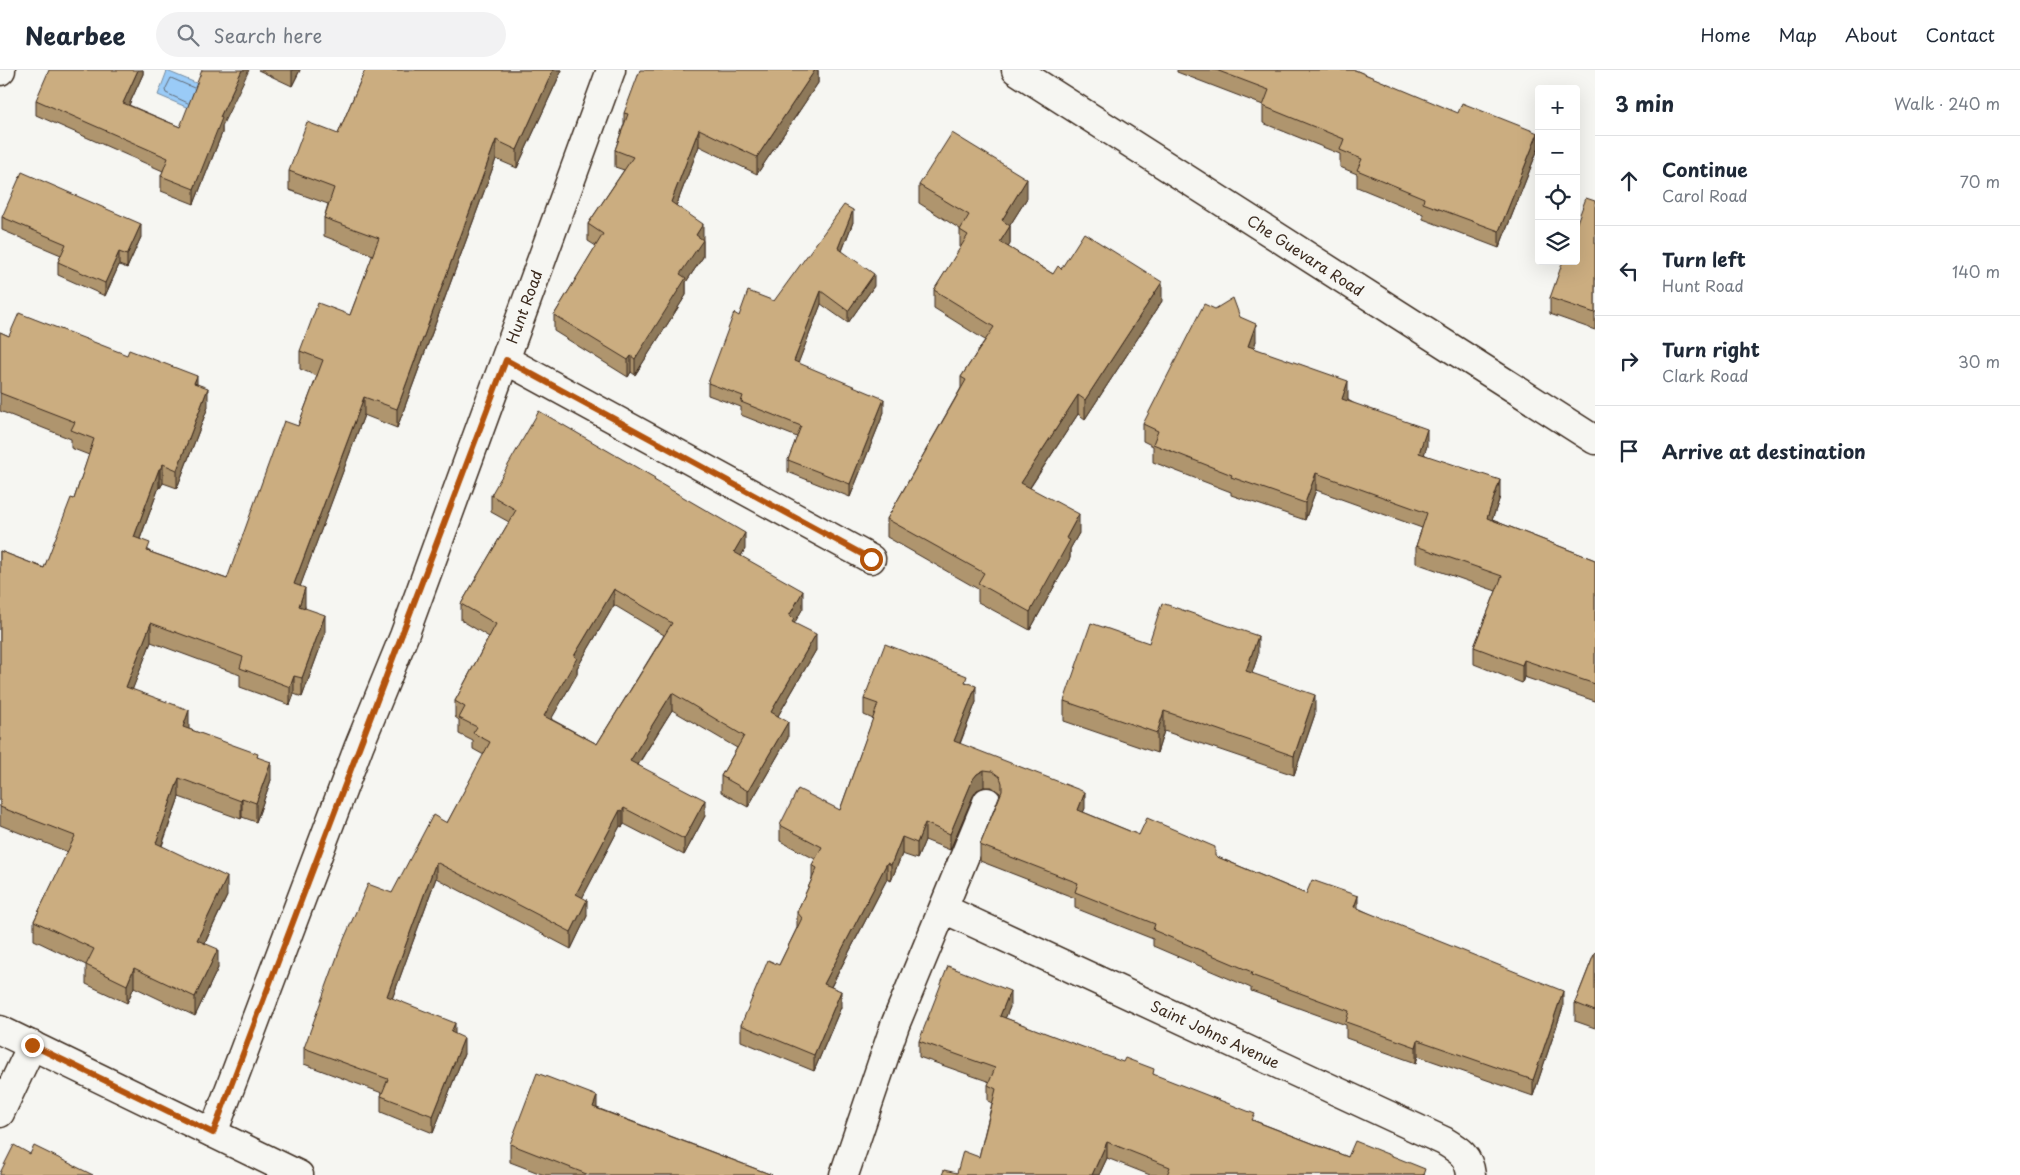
<!DOCTYPE html>
<meta charset="utf-8">
<style>
:root{--surface:#fff;--page:#f2f2f3;--text:#1f2937;--muted:#747a83;--line:#e0e1e3}
body{margin:0;font-family:"Playpen Sans",sans-serif;background:var(--page);color:var(--text)}
.controls{position:absolute;right:15px;top:15px;display:grid;overflow:hidden;border-radius:5px;box-shadow:0 5px 20px #0002}
.controls button{width:45px;height:45px;display:grid;place-items:center;padding:0;border:0;border-bottom:1px solid var(--line);background:var(--surface);color:var(--text);font:25px sans-serif}
.stop{position:absolute;width:15px;height:15px;margin:-11px;border:4px solid #b45309;border-radius:50%;background:#fff}
.stop.end{background:#b45309;border-color:#fff;box-shadow:0 1px 5px #0008}
.list{margin:0;padding:0;list-style:none}
h2{display:flex;justify-content:space-between;align-items:center;height:65px;margin:0;padding:0 20px;font-size:21px}
h2 small{font-size:16px;font-weight:400;color:var(--muted)}
.list li{display:grid;grid-template-columns:32px 1fr auto;gap:15px;align-items:center;box-sizing:border-box;height:90px;padding:0 20px;border-top:1px solid var(--line)}
.list b{display:block;font-size:19px;white-space:nowrap}
.list p{margin:0;font-size:16px;white-space:nowrap;color:var(--muted)}
.list em{font-size:16px;font-style:normal;color:var(--muted)}
.icon{flex:none;width:28px;height:28px;fill:none;stroke:currentColor;stroke-width:2;stroke-linecap:round;stroke-linejoin:round}
.map{position:relative;flex:none;width:1595px;height:1105px;overflow:hidden}
header{display:flex;align-items:center;gap:30px;box-sizing:border-box;height:70px;padding:0 25px;background:var(--surface);border-bottom:1px solid var(--line)}
header strong{font-size:24px}
nav{display:flex;gap:28px;margin-inline-start:auto;font-size:18px}
.search{width:350px;height:45px;background:var(--page);display:flex;align-items:center;gap:12px;box-sizing:border-box;padding:0 18px;border-radius:28px;color:var(--muted);font-size:19px}
main{display:flex}
aside{flex:1;background:var(--surface)}
.map>svg:first-child{display:block}
.water{fill:#9acbf7;stroke:#748ba0}
.lines{fill:none;stroke-linecap:round;stroke-linejoin:round}
.shore{stroke:#616a75;stroke-width:1}
.minor-casing{stroke:#3b2a1e;stroke-width:31}
.major-casing{stroke:#3b2a1e;stroke-width:31}
.minor{stroke:#f6f6f2;stroke-width:28}
.major{stroke:#f6f6f2;stroke-width:28}
.wall{fill:#af956e;stroke:#3b2a1e;fill-rule:evenodd}
.shaded-wall{fill:#8e795a;stroke:#3b2a1e}
.building{fill:#cbad80;stroke:#3b2a1e;fill-rule:evenodd}
.route{stroke:#b45309;stroke-width:6}
.labels{text-anchor:middle;stroke-width:4;stroke-linejoin:round;paint-order:stroke}
.street-label{font-size:15px;fill:#3b2a1e;stroke:#f6f6f2}
</style>
<header>
<strong>Nearbee</strong>
<div class="search"><svg class="icon" aria-label="search" viewBox="0 0 24 24"><circle cx="10" cy="10" r="6"/><path d="M15 15l6 6"/></svg>Search here</div>
<nav><a>Home</a><a>Map</a><a>About</a><a>Contact</a></nav>
</header>
<main>
<div class="map">
<svg width="1595" height="1105" viewBox="0 0 1595 1105">
<rect width="100%" height="100%" fill="#f6f6f2"/>
<filter id="ink" filterUnits="userSpaceOnUse"><feTurbulence type="fractalNoise" baseFrequency=".02" numOctaves="2"/><feDisplacementMap in="SourceGraphic" scale="10" xChannelSelector="R" yChannelSelector="G"/><feConvolveMatrix kernelMatrix="1 2 1 2 8 2 1 2 1" color-interpolation-filters="sRGB"/></filter>
<g filter="url(#ink)">
<polygon class="water" points="167,1 227,26 219,51 158,25"/>
<g class="lines">
<polyline class="shore" points="188,33 166,23 165,20 171,8 194,18"/>
<g class="minor-casing">
<g id="minor">
<polyline points="0,1 1,0"/>
<polyline points="506,290 871,489"/>
<path d="M944 839 1444 1071C1459 1080 1469 1086 1471 1105"/>
<polyline points="0,960 299,1105"/>
<polyline points="0,1043 32,975"/>
<polyline points="213,1063 359,676 404,566 611,0"/>
<polyline points="844,1105 895,955 987,732"/>
</g>
</g>
<g class="major-casing">
<polyline id="major" points="1016,0 1595,370"/>
</g>
<use href="#minor" class="minor"/>
<use href="#major" class="major"/>
</g>
<g class="wall">
<polygon points="143,0 143,4 129,35 180,57 222,56 222,63 194,134 161,121 161,106 163,101 36,45 36,30"/>
<polygon points="258,0 300,0 292,16"/>
<polygon points="365,0 562,0 517,98 496,89 397,358 364,345 300,516 305,537 305,538 325,564 302,627 294,624 290,635 240,617 240,605 151,572 132,620 189,659 258,687 271,710 256,752 242,747 241,749 179,727 162,776 227,826 205,873 218,898 195,946 134,917 127,933 86,914 86,895 34,870 34,851 68,782 0,755 0,481 44,498 74,429 89,385 71,378 71,369 0,341 0,262 9,266 197,314 208,337 177,418 163,413 160,418 159,417 140,469 150,482 227,509 298,356 317,306 300,299 300,281 350,245 373,185 324,166 324,148 328,134 289,120 289,101 338,64"/>
<polygon points="818,0 818,13 757,104 699,76 676,136 703,171 703,187 686,212 686,225 635,305 631,302 628,307 554,261 554,245 596,176 588,171 588,154 624,100 615,97 615,80 624,54 624,43"/>
<polygon points="1177,0 1355,0 1538,79 1499,178 1423,149 1423,144 1357,117 1357,104 1340,97 1340,84 1263,53 1263,35 1177,2"/>
<polygon points="919,115 1027,128 1010,155 1010,174 1008,177 1053,204 1061,199 1162,231 1085,349 1078,344 1030,418 1079,463 1070,479 1070,488 1030,560 978,532 978,519 887,467 887,449 961,318 961,307 985,270 934,238 934,220 960,179 960,159 919,133"/>
<polygon points="1595,131 1595,260 1550,244 1550,228"/>
<polygon points="2,147 141,167 127,198 119,195 105,226 58,205 58,192 61,185 2,160"/>
<polygon points="853,152 842,181 874,216 848,253 821,234 798,293 884,342 850,427 788,402 788,390 797,367 741,345 741,337 708,325 708,313 739,246 774,231"/>
<polygon points="1240,247 1256,271 1254,278 1348,329 1348,330 1427,376 1424,384 1500,427 1492,450 1595,490 1595,631 1524,607 1522,613 1474,594 1474,577 1496,521 1416,493 1416,476 1422,458 1316,420 1305,450 1231,425 1231,422 1153,392 1153,376 1143,371 1143,354"/>
<path d="M655 411 745 479 741 486 803 538 794 553 816 580 778 646 788 668 748 737 721 722V706L737 678 672 640 638 695 705 746 684 785 624 754 622 757 620 756 582 828 587 846 571 879 436 808 392 929 455 964 464 984 433 1063 381 1042V1026L382 1023 304 994V978L392 823 447 753 484 685 473 679V671L459 664V650L455 647V631L489 567 461 550V534L509 452 491 442V425ZM614 535 664 565 597 674 551 649 577 604V598Z"/>
<polygon points="1149,573 1258,585 1252,603 1315,644 1294,705 1164,661 1157,683 1064,651 1064,631"/>
<polygon points="967,612 976,632 960,674 1085,738 1083,742 1139,765 1215,786 1306,824 1358,838 1563,937 1533,1026 1418,986 1416,993 1346,968 1346,955 1251,921 1251,918 1153,876 1153,869 1075,838 1075,828 980,791 980,775 1000,724 1000,723 992,717 984,717 977,720 973,726 950,780 925,770 917,789 902,784 891,811 887,809 831,917 841,937 814,1001 741,971 741,955 779,895 797,858 797,842 812,809 812,795 815,789 780,771 780,755 840,740 873,649 864,645 864,629"/>
<polygon points="1595,882 1595,958 1575,951 1575,933"/>
<polygon points="1010,937 1005,948 1154,1005 1255,1051 1348,1087 1425,1105 1150,1105 1107,1088 1099,1105 942,1105 957,1103 979,1087 992,1033 988,1031 988,1015 990,1012 919,987 919,971"/>
<polygon points="597,1038 772,1105 544,1105 510,1092 510,1074"/>
</g>
<g class="shaded-wall">
<polygon points="138,0 143,0 143,4 123,48 123,33"/>
<polygon points="242,0 249,0 222,56 222,63 194,134 194,119 220,47"/>
<polygon points="292,0 300,0 292,16"/>
<polygon points="553,0 562,0 517,98 517,80"/>
<polygon points="815,0 818,0 818,13 757,104 757,87"/>
<polygon points="699,59 699,76 671,149 671,132"/>
<polygon points="1538,63 1538,79 1499,178 1499,161"/>
<polygon points="496,70 496,89 397,358 397,339"/>
<polygon points="1027,109 1027,128 1002,168 1002,150"/>
<polygon points="853,140 853,152 838,191 838,178"/>
<polygon points="141,154 141,167 127,198 127,185"/>
<polygon points="703,154 703,187 686,212 686,225 635,305 635,289 696,165"/>
<polygon points="1010,156 1010,174 1000,191 1000,172"/>
<polygon points="119,182 119,195 105,226 105,213"/>
<polygon points="874,204 874,216 848,253 848,241"/>
<polygon points="1162,212 1162,231 1085,349 1085,330"/>
<polygon points="821,221 821,234 794,304 794,291"/>
<polygon points="1256,254 1256,271 1248,293 1248,276"/>
<polygon points="631,286 631,302 628,307 628,290"/>
<polygon points="197,306 197,324 194,313"/>
<polygon points="1348,311 1348,329 1342,346 1342,329"/>
<polygon points="208,318 208,337 177,418 177,400"/>
<polygon points="1078,325 1078,344 1021,431 1021,413"/>
<polygon points="364,327 364,345 294,533 294,514"/>
<polygon points="884,329 884,342 850,427 850,414"/>
<polygon points="1427,359 1427,376 1419,400 1419,383"/>
<polygon points="163,394 163,413 160,418 160,399"/>
<polygon points="159,399 159,417 134,485 134,467"/>
<polygon points="1316,403 1316,420 1305,450 1305,433"/>
<polygon points="1500,410 1500,427 1487,465 1487,448"/>
<polygon points="1079,444 1079,463 1070,479 1070,488 1030,560 1030,542 1066,468"/>
<polygon points="745,463 745,479 734,498 734,482"/>
<polygon points="305,518 305,537 299,554 299,536"/>
<polygon points="614,519 614,535 577,598 577,604 544,662 544,646 574,586"/>
<polygon points="803,521 803,538 794,554 794,565 789,546"/>
<polygon points="325,545 325,564 302,627 302,608"/>
<polygon points="151,553 151,572 126,636 126,617"/>
<polygon points="816,564 816,580 771,658 771,642"/>
<polygon points="1258,566 1258,585 1246,621 1246,601"/>
<polygon points="1524,590 1524,607 1522,613 1522,595"/>
<polygon points="294,606 294,624 290,635 290,617"/>
<polygon points="976,616 976,632 954,688 954,671"/>
<polygon points="672,623 672,640 630,707 630,691"/>
<polygon points="1315,625 1315,644 1294,705 1294,686"/>
<polygon points="189,640 189,659 183,676 183,657"/>
<polygon points="1164,641 1164,661 1157,683 1157,663"/>
<polygon points="788,652 788,668 748,737 748,721"/>
<polygon points="271,692 271,710 256,752 256,733"/>
<polygon points="984,700 984,717 977,720 973,726 950,780 950,764 973,709 977,704"/>
<polygon points="179,708 179,727 156,791 156,773"/>
<polygon points="1085,722 1085,738 1078,756 1078,740"/>
<polygon points="242,728 242,747 241,749 241,731"/>
<polygon points="705,730 705,746 684,785 684,769"/>
<polygon points="624,738 624,754 622,757 622,741"/>
<polygon points="620,740 620,756 576,840 576,824"/>
<polygon points="925,753 925,770 917,789 917,773"/>
<polygon points="902,767 902,784 891,811 891,795"/>
<polygon points="436,792 436,808 387,943 387,926"/>
<polygon points="887,793 887,809 824,930 824,914"/>
<polygon points="227,807 227,826 197,889 197,870"/>
<polygon points="1358,826 1358,842 1354,837"/>
<polygon points="587,830 587,846 571,879 571,862"/>
<polygon points="218,879 218,898 195,946 195,927"/>
<polygon points="134,898 134,917 127,933 127,915"/>
<polygon points="841,921 841,937 814,1001 814,985"/>
<polygon points="1010,921 1010,937 1000,961 1000,946"/>
<polygon points="1563,921 1563,937 1533,1026 1533,1010"/>
<polygon points="455,953 455,969 451,962"/>
<polygon points="464,968 464,984 433,1063 433,1046"/>
<polygon points="1418,970 1418,986 1416,993 1416,977"/>
<polygon points="597,1026 597,1044 593,1037"/>
<polygon points="1107,1072 1107,1088 1099,1105 1092,1105"/>
</g>
<g class="building">
<polygon points="49,0 138,0 123,33 180,57 202,0 242,0 220,47 222,48 194,119 161,106 168,88 36,30"/>
<polygon points="365,0 553,0 517,80 496,70 397,339 364,327 294,514 305,518 299,536 325,545 302,608 294,606 290,617 240,598 243,587 151,553 126,617 189,640 183,657 258,684 257,687 271,692 256,733 242,728 241,731 179,708 156,773 227,807 197,870 218,879 195,927 134,898 127,915 86,895 94,879 34,851 75,766 0,737 0,481 44,498 71,428 74,429 94,369 71,360 75,352 0,323 0,262 9,266 19,243 127,285 129,280 197,306 194,313 208,318 177,400 163,394 160,399 159,399 134,467 150,473 147,481 227,509 284,351 298,356 323,290 300,281 318,233 350,245 379,168 324,148 334,118 289,101 307,52 338,64"/>
<polygon points="640,0 815,0 757,87 699,59 671,132 703,154 696,165 703,170 680,204 686,208 635,289 631,286 628,290 554,245 603,164 588,154 633,87 615,80 628,44 624,43"/>
<polygon points="1216,0 1355,0 1458,43 1462,33 1538,63 1499,161 1423,133 1424,128 1357,100 1362,89 1340,80 1344,69 1263,36 1269,20"/>
<polygon points="952,63 1027,109 1002,150 1010,156 1000,172 1053,204 1058,196 1061,199 1084,163 1162,212 1085,330 1078,325 1021,413 1079,444 1066,468 1070,470 1030,542 978,513 984,503 887,449 966,310 961,307 994,257 934,220 968,165 960,160 969,145 919,115"/>
<polygon points="22,102 141,154 127,185 119,182 105,213 58,192 66,174 2,147"/>
<polygon points="1586,128 1595,131 1595,243 1550,228 1563,191 1576,191 1576,155"/>
<polygon points="844,135 853,140 838,178 874,204 848,241 821,221 794,291 884,329 850,414 788,390 801,356 741,332 743,326 708,313 734,243 739,246 748,221 774,231"/>
<polygon points="1233,228 1240,247 1256,254 1248,276 1348,311 1342,329 1427,359 1419,383 1500,410 1487,448 1595,490 1595,614 1524,590 1522,595 1474,577 1502,506 1416,476 1427,443 1316,403 1305,433 1231,407 1232,405 1153,374 1158,361 1143,354 1204,234 1215,239"/>
<path d="M539 341 655 408 654 410 745 463 734 482 803 521 789 546 794 549 792 552 816 564 771 642 788 652 748 721 721 706 744 666 672 623 630 691 705 730 684 769 624 738 622 741 620 740 576 824 587 830 571 862 436 792 387 926 455 953 451 962 464 968 433 1046 381 1026 388 1009 304 978 341 876 368 814 392 823 433 745 447 753 490 672 473 663 477 657 459 648 465 637 455 631 496 554 461 534 516 440 491 425ZM614 519 672 553 597 674 544 646 577 588 574 586Z"/>
<polygon points="1162,533 1258,566 1246,601 1315,625 1294,686 1164,641 1157,663 1064,631 1091,553 1149,573"/>
<polygon points="885,574 967,606 965,612 976,616 954,671 1085,722 1078,740 1139,765 1147,748 1215,777 1215,786 1306,824 1312,810 1358,826 1354,837 1563,921 1533,1010 1418,970 1416,977 1346,952 1349,941 1251,905 1252,902 1153,860 1155,854 1075,822 1078,813 980,775 1002,721 1002,713 1000,707 992,701 984,700 977,704 973,709 950,764 925,753 917,773 902,767 891,795 887,793 824,914 841,921 814,985 741,955 768,890 779,895 802,848 797,842 817,798 812,795 822,777 780,755 798,719 840,740 878,634 864,629"/>
<polygon points="1595,882 1595,941 1575,933"/>
<polygon points="948,896 1010,921 1000,946 1123,992 1125,988 1154,999 1153,1004 1255,1044 1252,1050 1348,1087 1355,1071 1425,1099 1423,1105 1167,1105 1170,1097 1107,1072 1092,1105 942,1105 944,1100 957,1103 963,1081 979,1087 996,1019 988,1015 995,998 919,971"/>
<polygon points="537,1003 597,1026 593,1037 772,1105 589,1105 510,1074"/>
<polygon points="14,1075 30,1084 34,1076 93,1105 0,1105 0,1103"/>
</g>
</g>
<g class="lines" filter="url(#ink)">
<path class="route" d="M32 975 213 1063C311 805 410 548 506 290L871 489"/>
</g>
<g class="labels">
<g class="street-label">
<text transform="translate(1305 186) rotate(33)" y="5">Che Guevara Road</text>
<text transform="translate(525 237) rotate(-70)" y="5">Hunt Road</text>
<text transform="translate(1215 965) rotate(25)" y="5">Saint Johns Avenue</text>
</g>
</g>
</svg>
<div class="controls">
<button>+</button>
<button>−</button>
<button><svg class="icon" aria-label="locate" viewBox="0 0 24 24"><circle cx="12" cy="12" r="6"/><path d="M12 2v4M12 18v4M2 12h4M18 12h4"/></svg></button>
<button><svg class="icon" aria-label="layers" viewBox="0 0 24 24"><path d="M12 4l9 5-9 5-9-5zM3 14l9 5 9-5"/></svg></button>
</div>
<div class="stop" style="left:871px;top:489px"></div>
<div class="stop end" style="left:32px;top:975px"></div>
</div>
<aside>
<h2>3 min<small>Walk · 240 m</small></h2>
<ul class="list">
<li><svg class="icon" aria-label="ahead" viewBox="0 0 24 24"><path d="M12 20V5M6 11l6-6 6 6"/></svg><div><b>Continue</b><p>Carol Road</p></div><em>70 m</em></li>
<li><svg class="icon" aria-label="left" viewBox="0 0 24 24"><path d="M17 20v-9H6M10 6l-5 5 5 5"/></svg><div><b>Turn left</b><p>Hunt Road</p></div><em>140 m</em></li>
<li><svg class="icon" aria-label="right" viewBox="0 0 24 24"><path d="M7 20v-9h11M14 6l5 5-5 5"/></svg><div><b>Turn right</b><p>Clark Road</p></div><em>30 m</em></li>
<li><svg class="icon" aria-label="arrive" viewBox="0 0 24 24"><path d="M6 21V4h12l-3 4 3 4H6"/></svg><div><b>Arrive at destination</b></div></li>
</ul>
</aside>
</main>
